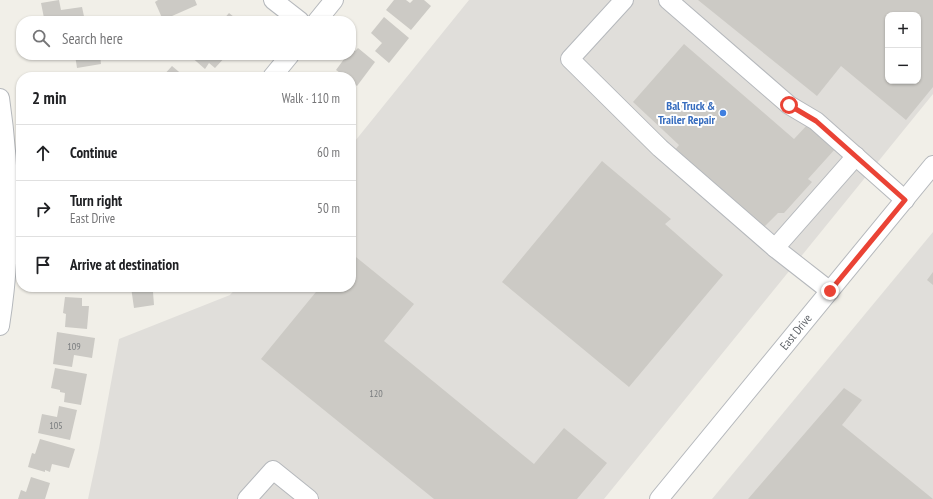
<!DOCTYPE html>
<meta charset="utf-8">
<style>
:root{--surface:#fff;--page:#f2f2f2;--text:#202124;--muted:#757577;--line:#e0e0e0}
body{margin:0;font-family:"PT Sans Narrow",sans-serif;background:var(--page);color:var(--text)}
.controls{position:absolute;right:12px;top:12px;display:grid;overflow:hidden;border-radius:8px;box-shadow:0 1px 3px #0004}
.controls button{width:36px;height:36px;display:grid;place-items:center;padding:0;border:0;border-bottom:1px solid var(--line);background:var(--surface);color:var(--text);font:20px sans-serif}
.stop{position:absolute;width:12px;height:12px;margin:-9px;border:3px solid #ea4335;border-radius:50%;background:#fff}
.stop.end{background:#ea4335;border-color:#fff;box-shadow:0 1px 4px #0008}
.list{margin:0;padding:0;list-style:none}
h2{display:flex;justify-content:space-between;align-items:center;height:52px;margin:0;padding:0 16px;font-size:17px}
h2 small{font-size:13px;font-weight:400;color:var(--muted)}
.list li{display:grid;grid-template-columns:26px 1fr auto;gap:12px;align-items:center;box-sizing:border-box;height:56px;padding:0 16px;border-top:1px solid var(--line)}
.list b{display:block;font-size:15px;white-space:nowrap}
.list p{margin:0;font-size:13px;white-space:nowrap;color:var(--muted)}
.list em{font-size:13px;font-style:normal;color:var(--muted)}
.icon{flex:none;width:22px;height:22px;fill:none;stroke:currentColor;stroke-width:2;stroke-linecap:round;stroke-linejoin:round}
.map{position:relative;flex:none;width:933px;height:499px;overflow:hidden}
.search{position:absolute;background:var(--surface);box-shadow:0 1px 3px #0004;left:16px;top:16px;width:340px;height:44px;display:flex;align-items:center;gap:10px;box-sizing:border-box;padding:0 14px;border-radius:16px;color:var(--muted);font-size:15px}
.panel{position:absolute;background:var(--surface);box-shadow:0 1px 3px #0004;left:16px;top:72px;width:340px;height:220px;border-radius:16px}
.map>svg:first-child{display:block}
.industrial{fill:#e0deda;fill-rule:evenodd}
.building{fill:#cccac5;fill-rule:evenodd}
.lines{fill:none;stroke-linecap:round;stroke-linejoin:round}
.minor-casing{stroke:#b5b8bc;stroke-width:20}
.minor{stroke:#fff;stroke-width:18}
.route{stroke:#ea4335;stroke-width:5}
.shop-dot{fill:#3f7fe0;stroke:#fff;stroke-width:1.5}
.labels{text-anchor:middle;stroke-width:4;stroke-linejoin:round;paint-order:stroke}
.number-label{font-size:10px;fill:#7a7d7f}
.shop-label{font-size:12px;font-weight:bold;fill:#366cbe;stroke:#fff;text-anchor:end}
.street-label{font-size:12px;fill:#5f6368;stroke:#fff}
</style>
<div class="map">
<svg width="933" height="499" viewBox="0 0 933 499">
<rect width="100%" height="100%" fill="#f1efe8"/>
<g class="industrial">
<path d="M469 0H933V94L604 499H88L99 448 119 339 230 295 237 287H351V146ZM888 15H918V81H888Z"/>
<polygon points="933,232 933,499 712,499"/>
</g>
<g class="building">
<polygon points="59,0 61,10 82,7 85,21 48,21 47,17 44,18 41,3"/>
<polygon points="158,0 195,0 197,5 163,20 155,2"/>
<polygon points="394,0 406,0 410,3 413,0 424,0 431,6 411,30 386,10"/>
<path d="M698 0H933V87L906 120 841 66 817 96ZM888 15H918V81H888Z"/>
<polygon points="229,13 239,21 222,21"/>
<polygon points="384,17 409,38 389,63 375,51 382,43 371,33"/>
<polygon points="684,44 794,139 809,123 836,148 808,179 812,182 784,213 778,213 764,227 675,150 679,145 633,102"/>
<polygon points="358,48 375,62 357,86 351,81 351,77 346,77 336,70 347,55 351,55 352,49 355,51"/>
<polygon points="75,55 100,55 101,64 77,68"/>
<polygon points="189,55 227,55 215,68 209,63 205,69"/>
<polygon points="172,66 185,77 162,77"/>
<polygon points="602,161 671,219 665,224 723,275 629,387 502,282"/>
<polygon points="351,253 414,304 384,341 534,464 564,428 607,463 577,499 434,499 261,359 320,287 351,287"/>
<polygon points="933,272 933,285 927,280"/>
<polygon points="131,287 155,287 156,292 153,292 154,305 134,308"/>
<polygon points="65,297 82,298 82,306 89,306 87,329 65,327 66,314 63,313"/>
<polygon points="57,332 95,338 92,358 74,355 72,367 53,364"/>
<polygon points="55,368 87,374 81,405 64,402 65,393 60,392 60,390 51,388"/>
<polygon points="844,388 862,400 842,425 933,499 748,499"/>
<polygon points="59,406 77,410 70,440 38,433 42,414 57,417"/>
<polygon points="40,439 75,449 69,468 52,464 50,472 45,470 45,472 28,467 32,453 35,454"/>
<polygon points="31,477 50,483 45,499 18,499 21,490 26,492"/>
</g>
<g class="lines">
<g class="minor-casing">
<g id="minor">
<polyline points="273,0 300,21"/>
<polyline points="624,0 570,59 660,148 775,248 830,291"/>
<polyline points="668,0 789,105 816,121 905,200"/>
<polyline points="317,21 334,0"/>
<polyline points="272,77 290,55"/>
<path d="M0 98C11 173 12 250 0 326"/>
<polyline points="775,248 856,156"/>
<polyline points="247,499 273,470 309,499"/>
<path id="s1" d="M659 499 933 165"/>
</g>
</g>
<use href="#minor" class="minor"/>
</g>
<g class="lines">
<polyline class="route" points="789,105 816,121 905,200 830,291"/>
</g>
<circle class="shop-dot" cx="723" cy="113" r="4"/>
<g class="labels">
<g class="number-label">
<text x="74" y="350">109</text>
<text x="376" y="397">120</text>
<text x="56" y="429">105</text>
</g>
<g class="shop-label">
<text x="715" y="110">Bal Truck &amp;<tspan x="715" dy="14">Trailer Repair</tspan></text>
</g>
<g class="street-label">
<text dy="4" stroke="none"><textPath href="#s1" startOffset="216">East Drive</textPath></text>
</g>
</g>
</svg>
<div class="controls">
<button>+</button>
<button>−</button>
</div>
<div class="stop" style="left:789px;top:105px"></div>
<div class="stop end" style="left:830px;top:291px"></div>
<div class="search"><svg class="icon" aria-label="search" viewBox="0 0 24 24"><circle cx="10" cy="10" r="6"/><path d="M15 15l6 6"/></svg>Search here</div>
<section class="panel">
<h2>2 min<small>Walk · 110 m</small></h2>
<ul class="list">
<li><svg class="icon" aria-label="ahead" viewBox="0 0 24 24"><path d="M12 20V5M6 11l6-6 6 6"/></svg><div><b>Continue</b></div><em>60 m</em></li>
<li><svg class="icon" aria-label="right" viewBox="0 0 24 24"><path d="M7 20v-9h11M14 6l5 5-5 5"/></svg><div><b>Turn right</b><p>East Drive</p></div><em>50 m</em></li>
<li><svg class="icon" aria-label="arrive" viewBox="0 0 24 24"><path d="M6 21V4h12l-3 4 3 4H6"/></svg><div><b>Arrive at destination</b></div></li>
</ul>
</section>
</div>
